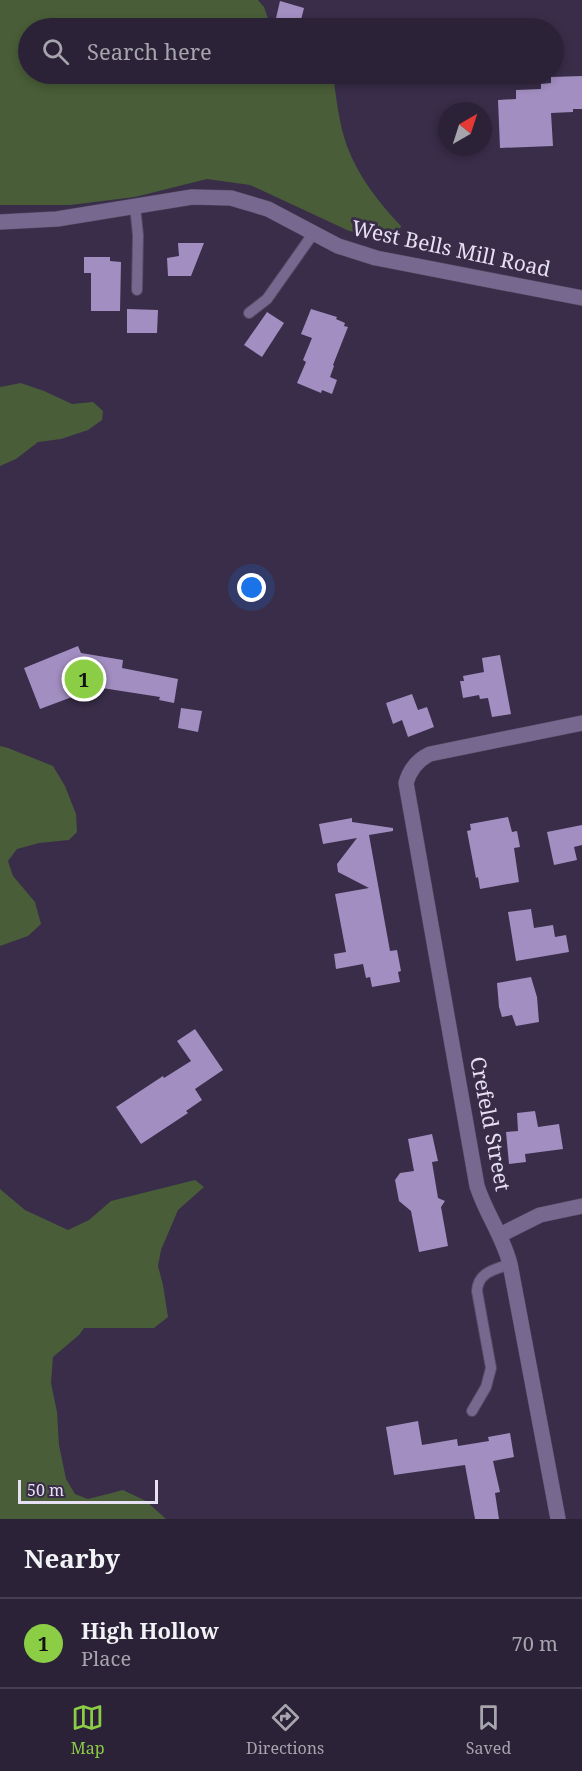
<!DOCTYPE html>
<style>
:root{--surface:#2b2237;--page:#372f42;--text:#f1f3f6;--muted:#a6a4ad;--line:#473f52;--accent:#8bce46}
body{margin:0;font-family:"Noto Serif",serif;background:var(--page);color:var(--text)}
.compass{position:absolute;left:438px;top:102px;width:54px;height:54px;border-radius:50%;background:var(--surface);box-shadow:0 3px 9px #0003;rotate:39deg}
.scale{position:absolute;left:18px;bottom:15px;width:140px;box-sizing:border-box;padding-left:6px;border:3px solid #e6e0f2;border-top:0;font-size:16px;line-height:21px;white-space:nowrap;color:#e6e0f2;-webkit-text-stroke:4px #392d49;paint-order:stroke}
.you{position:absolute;left:252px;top:588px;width:21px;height:21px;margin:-15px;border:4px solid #fff;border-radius:50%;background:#1a73e8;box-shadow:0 0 0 9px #1a73e833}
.badge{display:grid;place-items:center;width:39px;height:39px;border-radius:50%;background:var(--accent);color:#111;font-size:20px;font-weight:700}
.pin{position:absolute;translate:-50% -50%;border:3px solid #fff;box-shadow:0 2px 6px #0006}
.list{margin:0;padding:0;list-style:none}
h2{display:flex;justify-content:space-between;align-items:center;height:78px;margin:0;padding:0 24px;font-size:26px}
h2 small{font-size:20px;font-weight:400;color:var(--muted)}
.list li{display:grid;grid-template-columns:39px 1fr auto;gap:18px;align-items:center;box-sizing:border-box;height:90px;padding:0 24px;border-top:2px solid var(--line)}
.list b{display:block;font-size:22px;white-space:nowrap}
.list p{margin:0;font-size:20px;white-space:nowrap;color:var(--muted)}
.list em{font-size:20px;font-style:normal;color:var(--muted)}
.icon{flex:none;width:33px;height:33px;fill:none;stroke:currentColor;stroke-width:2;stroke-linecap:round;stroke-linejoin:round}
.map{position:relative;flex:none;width:582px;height:1519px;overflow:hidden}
.search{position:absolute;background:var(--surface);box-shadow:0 3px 9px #0003;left:18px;right:18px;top:18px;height:66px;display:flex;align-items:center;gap:15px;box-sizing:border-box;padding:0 21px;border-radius:33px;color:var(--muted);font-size:22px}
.sheet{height:168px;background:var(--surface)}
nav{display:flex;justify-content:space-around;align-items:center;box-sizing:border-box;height:84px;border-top:2px solid var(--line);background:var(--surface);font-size:16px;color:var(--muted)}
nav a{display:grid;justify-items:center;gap:3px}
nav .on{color:var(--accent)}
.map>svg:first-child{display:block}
.green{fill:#495d38}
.building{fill:#a28ec1}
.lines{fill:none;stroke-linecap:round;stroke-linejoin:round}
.service-casing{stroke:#554a64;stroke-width:12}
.minor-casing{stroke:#554a64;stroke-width:16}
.tertiary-casing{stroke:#554a64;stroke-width:16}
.service{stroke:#77688f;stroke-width:10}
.minor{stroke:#77688f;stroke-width:15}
.tertiary{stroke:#77688f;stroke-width:15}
.labels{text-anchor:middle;stroke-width:6;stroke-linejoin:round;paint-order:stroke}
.street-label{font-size:21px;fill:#e6e0f2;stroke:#392d49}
</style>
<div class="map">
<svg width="582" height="1519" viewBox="0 0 582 1519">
<rect width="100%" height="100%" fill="#392d49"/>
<g class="green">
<path d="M0 0H258L264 7 271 27 278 28H28V74H333C336 97 339 124 347 146 358 176 379 203 401 226L396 240 365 236 347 230 250 185 207 179 135 197 70 205H0Z"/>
<polygon points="21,383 44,391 72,404 93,402 103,411 102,420 88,430 61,439 38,442 16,459 0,466 0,387"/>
<polygon points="0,746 8,748 53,766 65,786 76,814 77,832 69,840 39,843 17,849 8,861 13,876 35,902 41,924 28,936 0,946"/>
<polygon points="195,1180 204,1187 178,1210 161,1250 158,1266 163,1285 168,1317 154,1328 84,1328 79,1335 53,1357 51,1383 57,1412 59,1445 66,1479 75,1494 88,1499 123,1490 146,1501 166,1519 0,1519 0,1189 25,1210 68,1230 89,1220 111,1201"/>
</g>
<g class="building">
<polygon points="280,1 304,8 300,24 276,18"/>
<polygon points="582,76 582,109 573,109 573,112 551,113 553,146 500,148 498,100 516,99 516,90 541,89 541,84 551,83 551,77"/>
<polygon points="178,243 204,243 191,276 168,276 167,258 179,256"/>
<polygon points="84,257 110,257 110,261 121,262 120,311 91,311 91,273 84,273"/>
<polygon points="127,309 158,310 157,333 127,333"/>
<polygon points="311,309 337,317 336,319 345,323 344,326 348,327 333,365 334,366 330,377 337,380 332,394 322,390 321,393 297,383 306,362 303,360 312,338 301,334"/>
<polygon points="267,312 284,323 262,357 244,345"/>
<polygon points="78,646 81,653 123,660 122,668 178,679 174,703 159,700 160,697 102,688 95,697 88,691 40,709 24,668"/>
<polygon points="500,655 511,714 492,717 488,698 480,699 479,695 463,698 460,681 464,681 463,676 484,672 482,658"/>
<polygon points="412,694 418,710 427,707 434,727 408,737 402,720 393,724 386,703"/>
<polygon points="181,708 202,711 198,732 178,728"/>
<polygon points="508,817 512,832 517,831 520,847 514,848 519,882 480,889 478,877 476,878 467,831 471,830 470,824"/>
<polygon points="352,818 352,822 393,828 393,831 369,835 390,951 397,950 401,971 398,972 400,982 372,987 370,977 366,978 363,964 336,969 334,954 346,952 335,894 369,888 338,872 337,864 357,838 323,844 319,824"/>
<polygon points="582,825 582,845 574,847 577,860 554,865 547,832"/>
<polygon points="531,909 534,928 553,925 555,937 566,935 569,952 516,961 508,912"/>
<polygon points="531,977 537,997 539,1022 516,1026 512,1015 502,1017 499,1007 497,983"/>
<polygon points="195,1029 223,1070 195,1089 202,1100 186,1111 188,1113 141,1144 116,1107 163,1076 164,1078 191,1061 177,1041"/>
<polygon points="535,1111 538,1127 559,1124 563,1149 525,1154 526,1162 509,1164 506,1132 518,1131 517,1113"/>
<polygon points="432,1134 438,1161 432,1162 438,1198 445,1201 441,1207 448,1246 419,1252 411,1211 399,1201 395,1180 400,1173 414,1171 408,1139"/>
<polygon points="418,1421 422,1445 457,1439 458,1446 489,1441 488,1437 510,1433 514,1457 493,1461 500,1492 495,1493 499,1519 475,1519 465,1465 394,1475 386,1427"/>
</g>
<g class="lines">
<g class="service-casing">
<g id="service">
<polyline points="135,206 138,235 137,290"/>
<polyline points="249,313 267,299 313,234"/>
<path d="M472 1411 486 1387 491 1368 477 1291C478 1272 494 1270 510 1264"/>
</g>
</g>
<g class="minor-casing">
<g id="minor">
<polyline points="500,1235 540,1215 582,1206"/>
<path d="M558 1519 510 1264C503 1236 486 1214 477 1186L406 783C410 769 417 760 430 754L582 723"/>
</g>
</g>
<g class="tertiary-casing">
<polyline id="tertiary" points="0,222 57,219 192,197 231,198 268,209 338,246 376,258 582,298"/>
</g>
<use href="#service" class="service"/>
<use href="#minor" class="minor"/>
<use href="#tertiary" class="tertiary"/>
</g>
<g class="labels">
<g class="street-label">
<text transform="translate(451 249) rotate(12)" y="7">West Bells Mill Road</text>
<text transform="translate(490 1124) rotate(79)" y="7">Crefeld Street</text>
</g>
</g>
</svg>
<svg class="compass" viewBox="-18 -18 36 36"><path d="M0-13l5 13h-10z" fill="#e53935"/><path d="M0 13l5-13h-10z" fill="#a6a4ad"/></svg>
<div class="scale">50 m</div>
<div class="you"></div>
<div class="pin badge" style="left:84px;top:679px">1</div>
<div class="search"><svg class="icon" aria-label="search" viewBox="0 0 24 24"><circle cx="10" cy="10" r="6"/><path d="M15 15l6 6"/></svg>Search here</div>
</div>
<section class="sheet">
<h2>Nearby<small></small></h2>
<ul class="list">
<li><span class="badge">1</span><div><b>High Hollow</b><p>Place</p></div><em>70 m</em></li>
</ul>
</section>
<nav>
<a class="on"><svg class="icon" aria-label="map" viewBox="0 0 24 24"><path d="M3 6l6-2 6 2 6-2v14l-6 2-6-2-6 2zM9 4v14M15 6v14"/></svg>Map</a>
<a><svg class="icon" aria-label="directions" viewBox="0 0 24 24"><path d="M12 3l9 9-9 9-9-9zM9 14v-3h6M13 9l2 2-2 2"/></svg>Directions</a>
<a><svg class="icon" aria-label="saved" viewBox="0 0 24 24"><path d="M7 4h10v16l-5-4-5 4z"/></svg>Saved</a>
</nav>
